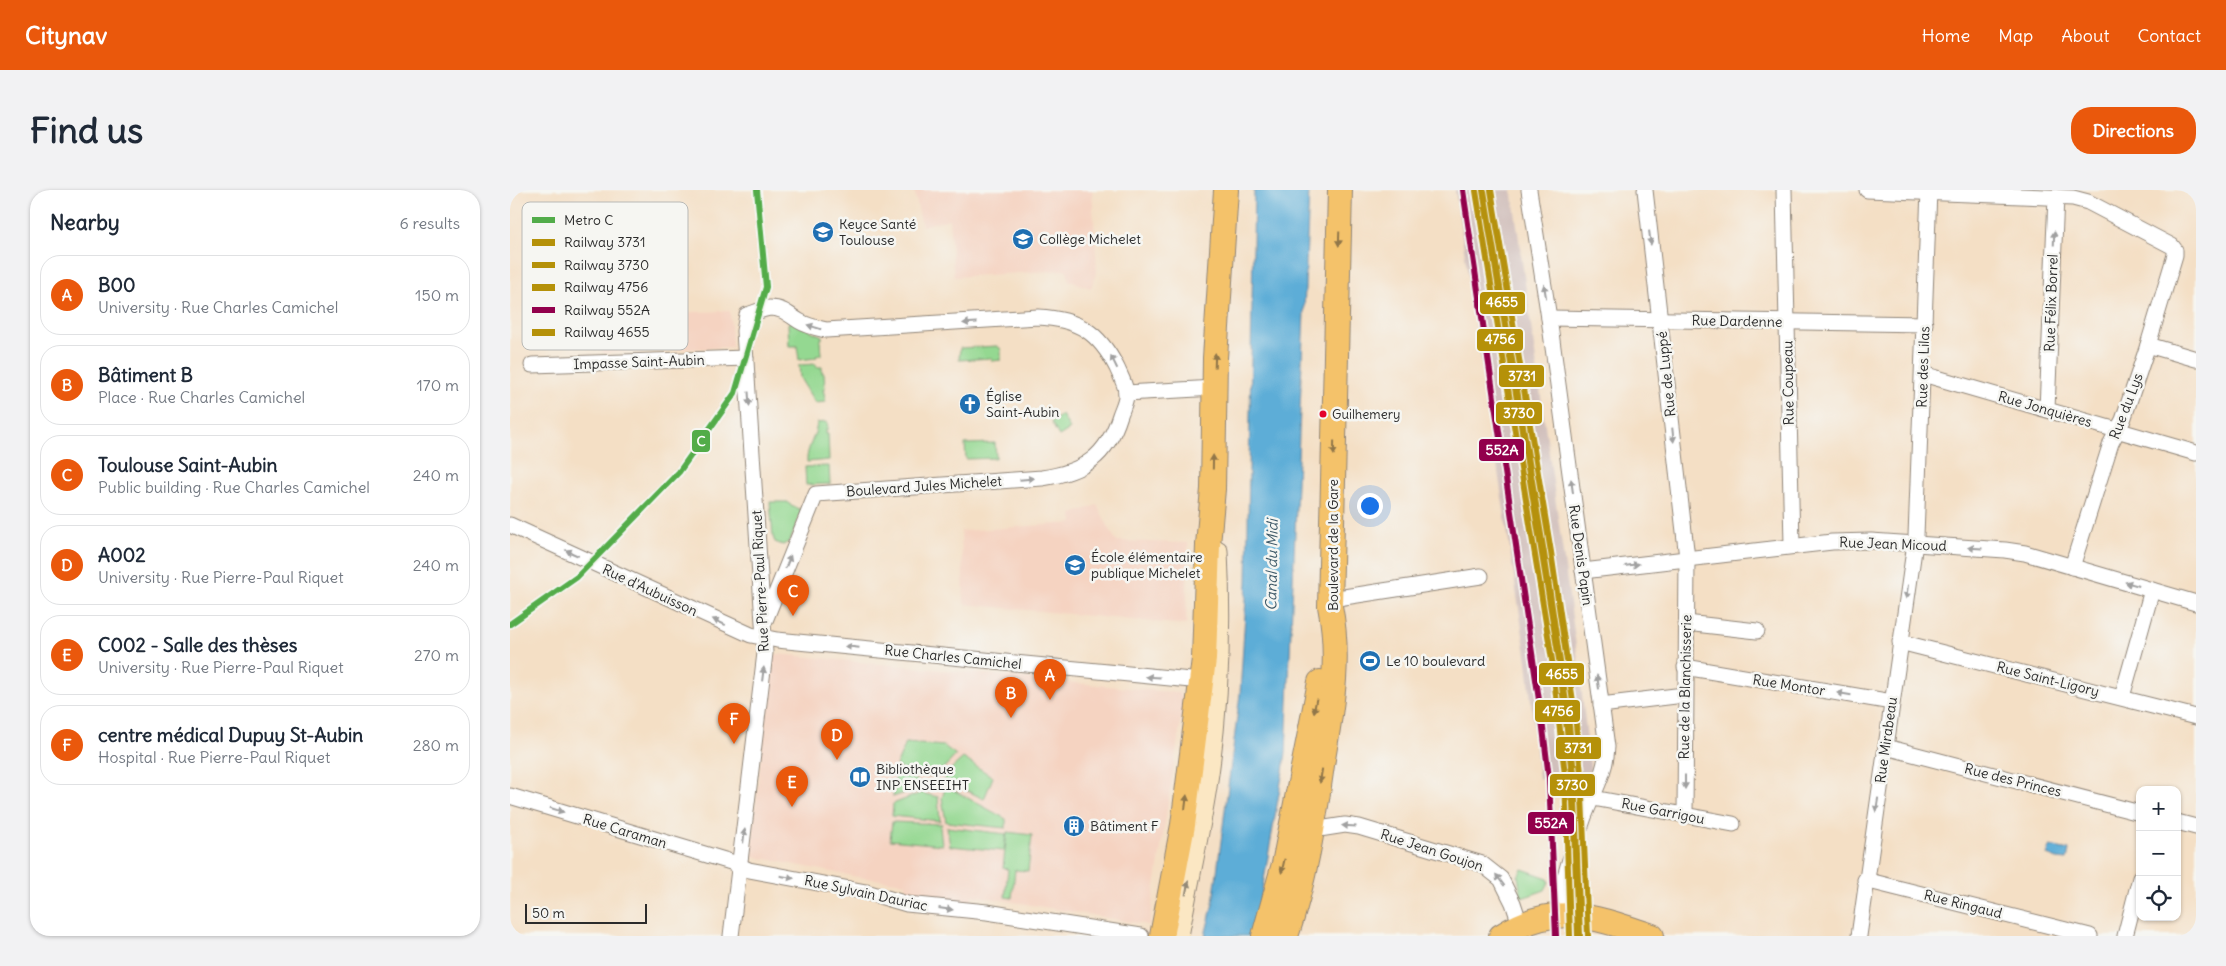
<!DOCTYPE html>
<meta charset="utf-8">
<style>
:root{--surface:#fff;--page:#f2f2f3;--text:#1f2937;--muted:#747a83;--line:#e0e1e3;--accent:#ea580c}
body{margin:0;font-family:Delius,sans-serif;background:var(--page);color:var(--text)}
.controls{position:absolute;right:15px;bottom:15px;display:grid;overflow:hidden;border-radius:10px;box-shadow:0 1px 4px #0004}
.controls button{width:45px;height:45px;display:grid;place-items:center;padding:0;border:0;border-bottom:1px solid var(--line);background:var(--surface);color:var(--text);font:25px sans-serif}
.scale{position:absolute;left:15px;bottom:12px;width:122px;box-sizing:border-box;padding-left:5px;border:2px solid #2b2b2b;border-top:0;font-size:14px;line-height:18px;white-space:nowrap;color:#2b2b2b;-webkit-text-stroke:4px #f6f6f2;paint-order:stroke}
.you{position:absolute;left:859px;top:315px;width:18px;height:18px;margin:-12px;border:4px solid #fff;border-radius:50%;background:#1a73e8;box-shadow:0 0 0 8px #1a73e833}
.badge{display:grid;place-items:center;width:32px;height:32px;border-radius:50%;background:var(--accent);color:#fff;font-size:16px;font-weight:700}
.pin{position:absolute;translate:-50% -41px;filter:drop-shadow(0 1px 2px #0008)}
.pin::after{content:'';position:absolute;top:26px;width:18px;height:15px;background:inherit;clip-path:polygon(0 0,100% 0,50% 100%)}
.list{margin:0;padding:0;list-style:none}
h2{display:flex;justify-content:space-between;align-items:center;height:65px;margin:0;padding:0 20px;font-size:21px}
h2 small{font-size:16px;font-weight:400;color:var(--muted)}
.list li{display:grid;grid-template-columns:32px 1fr auto;gap:15px;align-items:center;box-sizing:border-box;height:80px;margin:0 10px 10px;padding:0 10px;border:1px solid var(--line);border-radius:20px}
.list b{display:block;font-size:19px;white-space:nowrap}
.list p{margin:0;font-size:16px;white-space:nowrap;color:var(--muted)}
.list em{font-size:16px;font-style:normal;color:var(--muted)}
.icon{flex:none;width:28px;height:28px;fill:none;stroke:currentColor;stroke-width:2;stroke-linecap:round;stroke-linejoin:round}
.map{position:relative;flex:none;width:1686px;height:746px;overflow:hidden;border-radius:20px}
header{display:flex;align-items:center;gap:30px;box-sizing:border-box;height:70px;padding:0 25px;background:var(--accent);color:#fff}
header strong{font-size:24px}
nav{display:flex;gap:28px;margin-inline-start:auto;font-size:18px}
.intro{display:flex;align-items:center;justify-content:space-between;box-sizing:border-box;height:120px;padding:0 30px}
h1{margin:0;font-size:35px}
.button{padding:12px 22px;border-radius:20px;background:var(--accent);color:#fff;font-size:18px;font-weight:700}
main{display:flex;gap:30px;padding:0 30px}
aside{flex:1;background:var(--surface);border-radius:20px;box-shadow:0 1px 4px #0004}
.map>svg:first-child{display:block}
.built{fill:#f5d3c1}
.industrial{fill:#d1c0bc}
.green{fill:#94d891;stroke:#60825e}
.water{fill:#5dadd7;stroke:#446c81}
.lines{fill:none;stroke-linecap:round;stroke-linejoin:round}
.minor-casing{stroke:#908578;stroke-width:17}
.secondary-casing{stroke:#908578;stroke-width:23}
.primary-casing{stroke:#908578;stroke-width:26}
.minor{stroke:#fff;stroke-width:15}
.secondary{stroke:#fbe7c3;stroke-width:21}
.primary{stroke:#f4c26a;stroke-width:24}
.rail-1-casing{stroke:#f6f6f2;stroke-width:10}
.rail-2-casing{stroke:#f6f6f2;stroke-width:10}
.rail-3-casing{stroke:#f6f6f2;stroke-width:10}
.rail-4-casing{stroke:#f6f6f2;stroke-width:10}
.rail-5-casing{stroke:#f6f6f2;stroke-width:10}
.rail-1{stroke:#b59109;stroke-width:6}
.rail-2{stroke:#b59109;stroke-width:6}
.rail-3{stroke:#b59109;stroke-width:6}
.rail-4{stroke:#92004c;stroke-width:6}
.rail-5{stroke:#b59109;stroke-width:6}
.metro-1-casing{stroke:#f6f6f2;stroke-width:10}
.metro-1{stroke:#52ac49;stroke-width:6}
.oneway{fill:#a0a0a0}
.oneway2{fill:#90764a}
.oneway3{fill:#938977}
.bus-dot{fill:#e4002b;stroke:#f6f6f2;stroke-width:2}
.labels{text-anchor:middle;stroke-width:5;stroke-linejoin:round;paint-order:stroke}
.bus-label{font-size:13px;fill:#2b2b2b;stroke:#f6f6f2;text-anchor:start}
.poi-label{font-size:14px;fill:#2b2b2b;stroke:#f6f6f2;text-anchor:start}
.street-label{font-size:14px;fill:#2b2b2b;stroke:#f6f6f2}
.water-label{font-size:15px;font-style:italic;fill:#3c5867;stroke:#f6f6f2}
.key{fill:#f6f6f2;stroke:#b9b9b6;stroke-width:1}
.key-label{font-size:14px;fill:#2b2b2b}
.line-badge{stroke:#f6f6f2;stroke-width:2}
.badge-label{font-size:14px;text-anchor:middle;font-weight:bold;fill:#fff}
</style>
<header>
<strong>Citynav</strong>
<nav><a>Home</a><a>Map</a><a>About</a><a>Contact</a></nav>
</header>
<div class="intro"><h1>Find us</h1><a class="button">Directions</a></div>
<main>
<aside>
<h2>Nearby<small>6 results</small></h2>
<ul class="list">
<li><span class="badge">A</span><div><b>B00</b><p>University · Rue Charles Camichel</p></div><em>150 m</em></li>
<li><span class="badge">B</span><div><b>Bâtiment B</b><p>Place · Rue Charles Camichel</p></div><em>170 m</em></li>
<li><span class="badge">C</span><div><b>Toulouse Saint-Aubin</b><p>Public building · Rue Charles Camichel</p></div><em>240 m</em></li>
<li><span class="badge">D</span><div><b>A002</b><p>University · Rue Pierre-Paul Riquet</p></div><em>240 m</em></li>
<li><span class="badge">E</span><div><b>C002 - Salle des thèses</b><p>University · Rue Pierre-Paul Riquet</p></div><em>270 m</em></li>
<li><span class="badge">F</span><div><b>centre médical Dupuy St-Aubin</b><p>Hospital · Rue Pierre-Paul Riquet</p></div><em>280 m</em></li>
</ul>
</aside>
<div class="map">
<svg width="1686" height="746" viewBox="0 0 1686 746">
<rect width="100%" height="100%" fill="#f6f6f2"/>
<filter id="ink" filterUnits="userSpaceOnUse"><feTurbulence type="fractalNoise" baseFrequency=".02" numOctaves="2"/><feDisplacementMap in="SourceGraphic" scale="10" xChannelSelector="R" yChannelSelector="G"/><feConvolveMatrix kernelMatrix="1 2 1 2 8 2 1 2 1" color-interpolation-filters="sRGB"/></filter>
<filter id="wash" filterUnits="userSpaceOnUse"><feTurbulence type="fractalNoise" baseFrequency=".0096" numOctaves="4" result="noise"/><feDisplacementMap in="SourceGraphic" scale="20" xChannelSelector="R" yChannelSelector="G"/><feGaussianBlur stdDeviation="1.12" result="paint"/><feColorMatrix in="noise" values="0 0 0 0 0 0 0 0 0 0 0 0 0 0 0 0 0 1.4 0 .05"/><feComposite in="paint" operator="in"/></filter>
<g filter="url(#wash)">
<rect width="100%" height="100%" fill="#f4dfc5"/>
<g class="built">
<polygon points="404,0 582,0 587,81 581,98 559,91 557,80 444,87 439,29 412,36"/>
<polygon points="220,121 222,157 92,163 89,125"/>
<polygon points="587,315 606,351 678,353 676,435 454,414 451,341 563,333 562,324"/>
<polygon points="267,464 669,503 674,510 639,735 462,705 461,715 395,705 396,693 348,687 241,666 255,523 262,468"/>
</g>
<polygon class="industrial" points="945,0 1002,0 1068,470 1081,584 1029,589 1017,471"/>
<g class="green">
<polygon points="280,131 312,146 312,149 310,150 311,165 306,166 306,168 289,170 287,156 279,156 278,134"/>
<polygon points="487,156 491,159 491,170 482,171 481,168 449,170 450,158"/>
<polygon points="306,174 306,177 312,177 312,183 314,183 315,199 313,199 316,212 305,213 290,188 289,175"/>
<polygon points="552,225 560,239 549,246 541,232"/>
<path d="M317 232 318 239H316V244H318L319 270 297 272C296 258 306 247 307 233Z"/>
<polygon points="485,253 486,268 456,269 455,254"/>
<polygon points="319,276 320,294 296,295 295,277"/>
<polygon points="260,312 278,312 281,316 292,320 280,351 273,355 265,352 263,347"/>
<path d="M396 553 434 556 446 565C422 592 418 591 386 576Z"/>
<polygon points="453,568 483,587 474,609 437,591 432,587"/>
<polygon points="386,581 408,591 410,598 383,607"/>
<polygon points="436,596 496,629 496,638 436,632 432,608"/>
<polygon points="411,603 428,607 430,631 382,626 383,614"/>
<polygon points="382,632 432,634 430,637 432,655 380,650"/>
<polygon points="437,637 496,644 494,661 440,656"/>
<polygon points="497,642 522,645 518,681 505,680 502,708 495,707 498,679 493,678"/>
<polygon points="1012,679 1038,688 1039,692 1035,700 1015,707 1011,706 1008,686"/>
</g>
<g class="water">
<polygon points="744,0 799,0 776,563 750,713 739,746 695,746 703,713 730,504 737,392"/>
<polygon points="1540,656 1559,660 1557,670 1547,669 1537,665"/>
</g>
</g>
<g filter="url(#ink)">
<g class="lines">
<g class="minor-casing">
<g id="minor">
<path d="M1019 0 1039 128 1097 557C1096 583 1083 603 1074 627 1063 659 1052 691 1047 724"/>
<polyline points="1135,0 1177,368 1175,625"/>
<polyline points="1274,0 1282,355"/>
<polyline points="1357,0 1563,8 1578,12 1662,56 1665,60 1665,65 1638,155 1613,230 1601,253 1562,377"/>
<polyline points="1039,128 1415,134"/>
<polyline points="1638,155 1686,169"/>
<polyline points="22,175 236,168"/>
<polyline points="1413,184 1686,263"/>
<polyline points="616,203 705,198"/>
<polyline points="1537,219 1546,7"/>
<polyline points="0,335 241,445 267,450 691,491"/>
<polyline points="1073,381 1322,352 1361,351 1495,360 1515,363 1686,413"/>
<polyline points="821,409 971,386"/>
<polyline points="1176,433 1247,441"/>
<polyline points="1390,452 1686,527"/>
<polyline points="1175,477 1382,512"/>
<polyline points="1612,507 1642,400"/>
<polyline points="1091,515 1174,505"/>
<polyline points="1376,557 1630,623"/>
<polyline points="0,606 221,672 239,680 356,702 397,714 477,722 631,746"/>
<polyline points="1083,608 1223,634"/>
<polyline points="1667,632 1686,637"/>
<polyline points="803,640 835,635 849,637 972,674 991,689 1003,713 1010,734"/>
<polyline points="1355,690 1580,746"/>
<path d="M221 746 255 463 234 141 237 125C244 123 252 119 260 118 273 118 279 125 289 131 297 136 307 138 316 140L528 127C568 129 589 142 607 178 610 185 616 195 616 203 617 210 612 219 610 225 597 267 573 282 532 288L306 304 254 433"/>
<polyline points="1349,746 1406,346 1419,0"/>
<polyline points="1615,746 1630,688"/>
</g>
</g>
<g class="secondary-casing">
<path id="secondary" d="M668 746C677 696 688 647 696 597 708 519 711 440 707 361"/>
</g>
<g class="primary-casing">
<g id="primary">
<polyline points="652,746 673,635 694,469 698,355 703,299 705,168 716,0"/>
<polyline points="754,746 774,674 810,492"/>
<path d="M776 746C795 691 804 632 812 575 821 520 831 471 820 416L830 0"/>
<path d="M991 746C1045 711 1085 727 1142 746"/>
</g>
</g>
<use href="#minor" class="minor"/>
<use href="#secondary" class="secondary"/>
<use href="#primary" class="primary"/>
<g class="rail-1-casing">
<polyline id="rail-1" points="981,0 1041,362 1065,525 1071,583 1078,746"/>
</g>
<g class="rail-2-casing">
<polyline id="rail-2" points="973,0 1049,469 1062,584 1068,746"/>
</g>
<g class="rail-3-casing">
<polyline id="rail-3" points="966,1 1042,470 1055,585 1060,746"/>
</g>
<g class="rail-4-casing">
<polyline id="rail-4" points="953,0 1032,530 1039,588 1046,746"/>
</g>
<g class="rail-5-casing">
<polyline id="rail-5" points="974,1 1034,363 1058,526 1064,584 1070,746"/>
</g>
<use href="#rail-1" class="rail-1"/>
<use href="#rail-2" class="rail-2"/>
<use href="#rail-3" class="rail-3"/>
<use href="#rail-4" class="rail-4"/>
<use href="#rail-5" class="rail-5"/>
<g class="metro-1-casing">
<polyline id="metro-1" points="0,434 67,387 169,282 225,203 256,97 247,0"/>
</g>
<use href="#metro-1" class="metro-1"/>
</g>
<defs><path id="oneway-solid" d="M-6-.8H1V-3.2L6.5 0L1 3.2V.8H-6Z" transform="scale(1.25)"/></defs>
<g class="oneway">
<use href="#oneway-solid" transform="translate(1140 48) rotate(83)"/>
<use href="#oneway-solid" transform="translate(1544 48) rotate(-88)"/>
<use href="#oneway-solid" transform="translate(1035 101) rotate(-99)"/>
<use href="#oneway-solid" transform="translate(460 133) rotate(177)"/>
<use href="#oneway-solid" transform="translate(304 137) rotate(-163)"/>
<use href="#oneway-solid" transform="translate(604 172) rotate(-116)"/>
<use href="#oneway-solid" transform="translate(239 209) rotate(86)"/>
<use href="#oneway-solid" transform="translate(1163 245) rotate(84)"/>
<use href="#oneway-solid" transform="translate(517 289) rotate(-5)"/>
<use href="#oneway-solid" transform="translate(1062 296) rotate(-98)"/>
<use href="#oneway-solid" transform="translate(1465 358) rotate(-176)"/>
<use href="#oneway-solid" transform="translate(62 363) rotate(-155)"/>
<use href="#oneway-solid" transform="translate(278 372) rotate(-68)"/>
<use href="#oneway-solid" transform="translate(1122 375) rotate(-7)"/>
<use href="#oneway-solid" transform="translate(1622 394) rotate(-164)"/>
<use href="#oneway-solid" transform="translate(1397 402) rotate(98)"/>
<use href="#oneway-solid" transform="translate(209 432) rotate(-155)"/>
<use href="#oneway-solid" transform="translate(342 457) rotate(-174)"/>
<use href="#oneway-solid" transform="translate(253 484) rotate(-83)"/>
<use href="#oneway-solid" transform="translate(643 487) rotate(-176)"/>
<use href="#oneway-solid" transform="translate(1088 492) rotate(-98)"/>
<use href="#oneway-solid" transform="translate(1334 504) rotate(-171)"/>
<use href="#oneway-solid" transform="translate(1175 592) rotate(90)"/>
<use href="#oneway-solid" transform="translate(1367 615) rotate(99)"/>
<use href="#oneway-solid" transform="translate(47 620) rotate(17)"/>
<use href="#oneway-solid" transform="translate(839 636) rotate(-176)"/>
<use href="#oneway-solid" transform="translate(234 646) rotate(-83)"/>
<use href="#oneway-solid" transform="translate(277 687) rotate(10)"/>
<use href="#oneway-solid" transform="translate(990 690) rotate(-127)"/>
<use href="#oneway-solid" transform="translate(436 719) rotate(7)"/>
</g>
<g class="oneway2">
<use href="#oneway-solid" transform="translate(829 49) rotate(92)"/>
<use href="#oneway-solid" transform="translate(705 170) rotate(-88)"/>
<use href="#oneway-solid" transform="translate(824 258) rotate(91)"/>
<use href="#oneway-solid" transform="translate(703 272) rotate(-89)"/>
<use href="#oneway-solid" transform="translate(805 516) rotate(101)"/>
<use href="#oneway-solid" transform="translate(811 586) rotate(99)"/>
<use href="#oneway-solid" transform="translate(676 612) rotate(-83)"/>
<use href="#oneway-solid" transform="translate(773 676) rotate(103)"/>
</g>
<use class="oneway3" href="#oneway-solid" transform="translate(677 698) rotate(-79)"/>
</g>
<defs>
<g id="university-disc" transform="scale(1.125)"><circle r="9.5" fill="#1f6fb2" stroke="#f6f6f2"/><path d="M0-5L7-2L0 1L-7-2ZM-4 1L0 2.5L4 1V4Q0 6-4 4Z" fill="#fff"/></g>
<g id="school-disc" transform="scale(1.125)"><circle r="9.5" fill="#1f6fb2" stroke="#f6f6f2"/><path d="M0-5L7-2L0 1L-7-2ZM-4 1L0 2.5L4 1V4Q0 6-4 4Z" fill="#fff"/></g>
<g id="church-disc" transform="scale(1.125)"><circle r="9.5" fill="#1f6fb2" stroke="#f6f6f2"/><path d="M-1.2-6h2.4v3.5h3.3v2.4h-3.3V6h-2.4V-.1h-3.3v-2.4h3.3Z" fill="#fff"/></g>
<g id="stadium-disc" transform="scale(1.125)"><circle r="9.5" fill="#1f6fb2" stroke="#f6f6f2"/><path d="M0-5a6.5 5 0 1 0 0 10a6.5 5 0 1 0 0-10ZM-3.5-1.8h7v3.6h-7Z" fill="#fff"/></g>
<g id="library-disc" transform="scale(1.125)"><circle r="9.5" fill="#1f6fb2" stroke="#f6f6f2"/><path d="M-6-4Q-3-5.5-.7-3.5V5Q-3 3-6 4ZM6-4Q3-5.5 .7-3.5V5Q3 3 6 4Z" fill="#fff"/></g>
<g id="building-disc" transform="scale(1.125)"><circle r="9.5" fill="#1f6fb2" stroke="#f6f6f2"/><path d="M-4-6H4V6H1V3H-1V6H-4ZM-2.5-4.3h1.7v1.8h-1.7ZM.8-4.3h1.7v1.8H.8ZM-2.5-1h1.7V.8h-1.7ZM.8-1h1.7V.8H.8Z" fill="#fff"/></g>
</defs>
<g fill-rule="evenodd">
<use href="#university-disc" x="313" y="42"/>
<use href="#school-disc" x="513" y="49"/>
<use href="#church-disc" x="460" y="214"/>
<use href="#school-disc" x="565" y="375"/>
<use href="#stadium-disc" x="860" y="471"/>
<use href="#library-disc" x="350" y="587"/>
<use href="#building-disc" x="564" y="636"/>
</g>
<circle class="bus-dot" cx="813" cy="224" r="4.5"/>
<g class="labels">
<g class="bus-label">
<text x="822" y="229">Guilhemery</text>
</g>
<g class="poi-label">
<text x="329" y="39">Keyce Santé<tspan x="329" dy="16">Toulouse</tspan></text>
<text x="529" y="54">Collège Michelet</text>
<text x="476" y="211">Église<tspan x="476" dy="16">Saint-Aubin</tspan></text>
<text x="581" y="372">École élémentaire<tspan x="581" dy="16">publique Michelet</tspan></text>
<text x="876" y="476">Le 10 boulevard</text>
<text x="366" y="584">Bibliothèque<tspan x="366" dy="16">INP ENSEEIHT</tspan></text>
<text x="580" y="641">Bâtiment F</text>
</g>
<g class="street-label">
<text transform="translate(1541 113) rotate(-88)" y="5">Rue Félix Borrel</text>
<text transform="translate(1227 131) rotate(1)" y="5">Rue Dardenne</text>
<text transform="translate(129 172) rotate(-2)" y="5">Impasse Saint-Aubin</text>
<text transform="translate(1413 177) rotate(-88)" y="5">Rue des Lilas</text>
<text transform="translate(1156 184) rotate(-96)" y="5">Rue de Luppé</text>
<text transform="translate(1278 193) rotate(-91)" y="5">Rue Coupeau</text>
<text transform="translate(1616 216) rotate(-69)" y="5">Rue du Lys</text>
<text transform="translate(1535 219) rotate(16)" y="5">Rue Jonquières</text>
<text transform="translate(414 296) rotate(-4)" y="5">Boulevard Jules Michelet</text>
<text transform="translate(1383 354) rotate(2)" y="5">Rue Jean Micoud</text>
<text transform="translate(823 355) rotate(-90)" y="5">Boulevard de la Gare</text>
<text transform="translate(1071 365) rotate(82)" y="5">Rue Denis Papin</text>
<text transform="translate(250 391) rotate(-93)" y="5">Rue Pierre-Paul Riquet</text>
<text transform="translate(140 400) rotate(25)" y="5">Rue d'Aubuisson</text>
<text transform="translate(443 467) rotate(6)" y="5">Rue Charles Camichel</text>
<text transform="translate(1538 489) rotate(14)" y="5">Rue Saint-Ligory</text>
<text transform="translate(1279 495) rotate(9)" y="5">Rue Montor</text>
<text transform="translate(1175 497) rotate(-89)" y="5">Rue de la Blanchisserie</text>
<text transform="translate(1376 550) rotate(-82)" y="5">Rue Mirabeau</text>
<text transform="translate(1503 590) rotate(14)" y="5">Rue des Princes</text>
<text transform="translate(1153 621) rotate(11)" y="5">Rue Garrigou</text>
<text transform="translate(115 641) rotate(17)" y="5">Rue Caraman</text>
<text transform="translate(922 660) rotate(18)" y="5">Rue Jean Goujon</text>
<text transform="translate(356 703) rotate(12)" y="5">Rue Sylvain Dauriac</text>
<text transform="translate(1453 714) rotate(14)" y="5">Rue Ringaud</text>
</g>
<g class="water-label">
<text transform="translate(762 375) rotate(-89)" y="5">Canal du Midi</text>
</g>
</g>
<rect x="12" y="12" width="166" height="148" rx="8" class="key"/>
<rect x="22" y="27" width="23" height="6" fill="#52ac49"/>
<rect x="22" y="49" width="23" height="7" fill="#b59109"/>
<rect x="22" y="72" width="23" height="6" fill="#b59109"/>
<rect x="22" y="94" width="23" height="7" fill="#b59109"/>
<rect x="22" y="117" width="23" height="6" fill="#92004c"/>
<rect x="22" y="139" width="23" height="7" fill="#b59109"/>
<g class="key-label">
<text x="54" y="35">Metro C</text>
<text x="54" y="57">Railway 3731</text>
<text x="54" y="80">Railway 3730</text>
<text x="54" y="102">Railway 4756</text>
<text x="54" y="125">Railway 552A</text>
<text x="54" y="147">Railway 4655</text>
</g>
<g class="line-badge">
<rect x="969" y="101" width="47" height="24" rx="5" fill="#b59109"/>
<rect x="966" y="138" width="48" height="24" rx="5" fill="#b59109"/>
<rect x="988" y="174" width="47" height="24" rx="5" fill="#b59109"/>
<rect x="985" y="211" width="48" height="24" rx="5" fill="#b59109"/>
<rect x="181" y="239" width="20" height="24" rx="5" fill="#52ac49"/>
<rect x="968" y="248" width="47" height="24" rx="5" fill="#92004c"/>
<rect x="1028" y="472" width="47" height="24" rx="5" fill="#b59109"/>
<rect x="1024" y="509" width="47" height="24" rx="5" fill="#b59109"/>
<rect x="1045" y="546" width="47" height="24" rx="5" fill="#b59109"/>
<rect x="1039" y="583" width="47" height="24" rx="5" fill="#b59109"/>
<rect x="1017" y="621" width="48" height="24" rx="5" fill="#92004c"/>
</g>
<g class="badge-label">
<text x="992" y="117">4655</text>
<text x="990" y="154">4756</text>
<text x="1012" y="191">3731</text>
<text x="1009" y="228">3730</text>
<text x="191" y="256">C</text>
<text x="992" y="265">552A</text>
<text x="1052" y="489">4655</text>
<text x="1048" y="526">4756</text>
<text x="1068" y="563">3731</text>
<text x="1062" y="600">3730</text>
<text x="1041" y="638">552A</text>
</g>
</svg>
<div class="controls">
<button>+</button>
<button>−</button>
<button><svg class="icon" aria-label="locate" viewBox="0 0 24 24"><circle cx="12" cy="12" r="6"/><path d="M12 2v4M12 18v4M2 12h4M18 12h4"/></svg></button>
</div>
<div class="scale">50 m</div>
<div class="you"></div>
<div class="pin badge" style="left:540px;top:510px">A</div>
<div class="pin badge" style="left:501px;top:528px">B</div>
<div class="pin badge" style="left:283px;top:426px">C</div>
<div class="pin badge" style="left:327px;top:570px">D</div>
<div class="pin badge" style="left:282px;top:617px">E</div>
<div class="pin badge" style="left:224px;top:554px">F</div>
</div>
</main>
